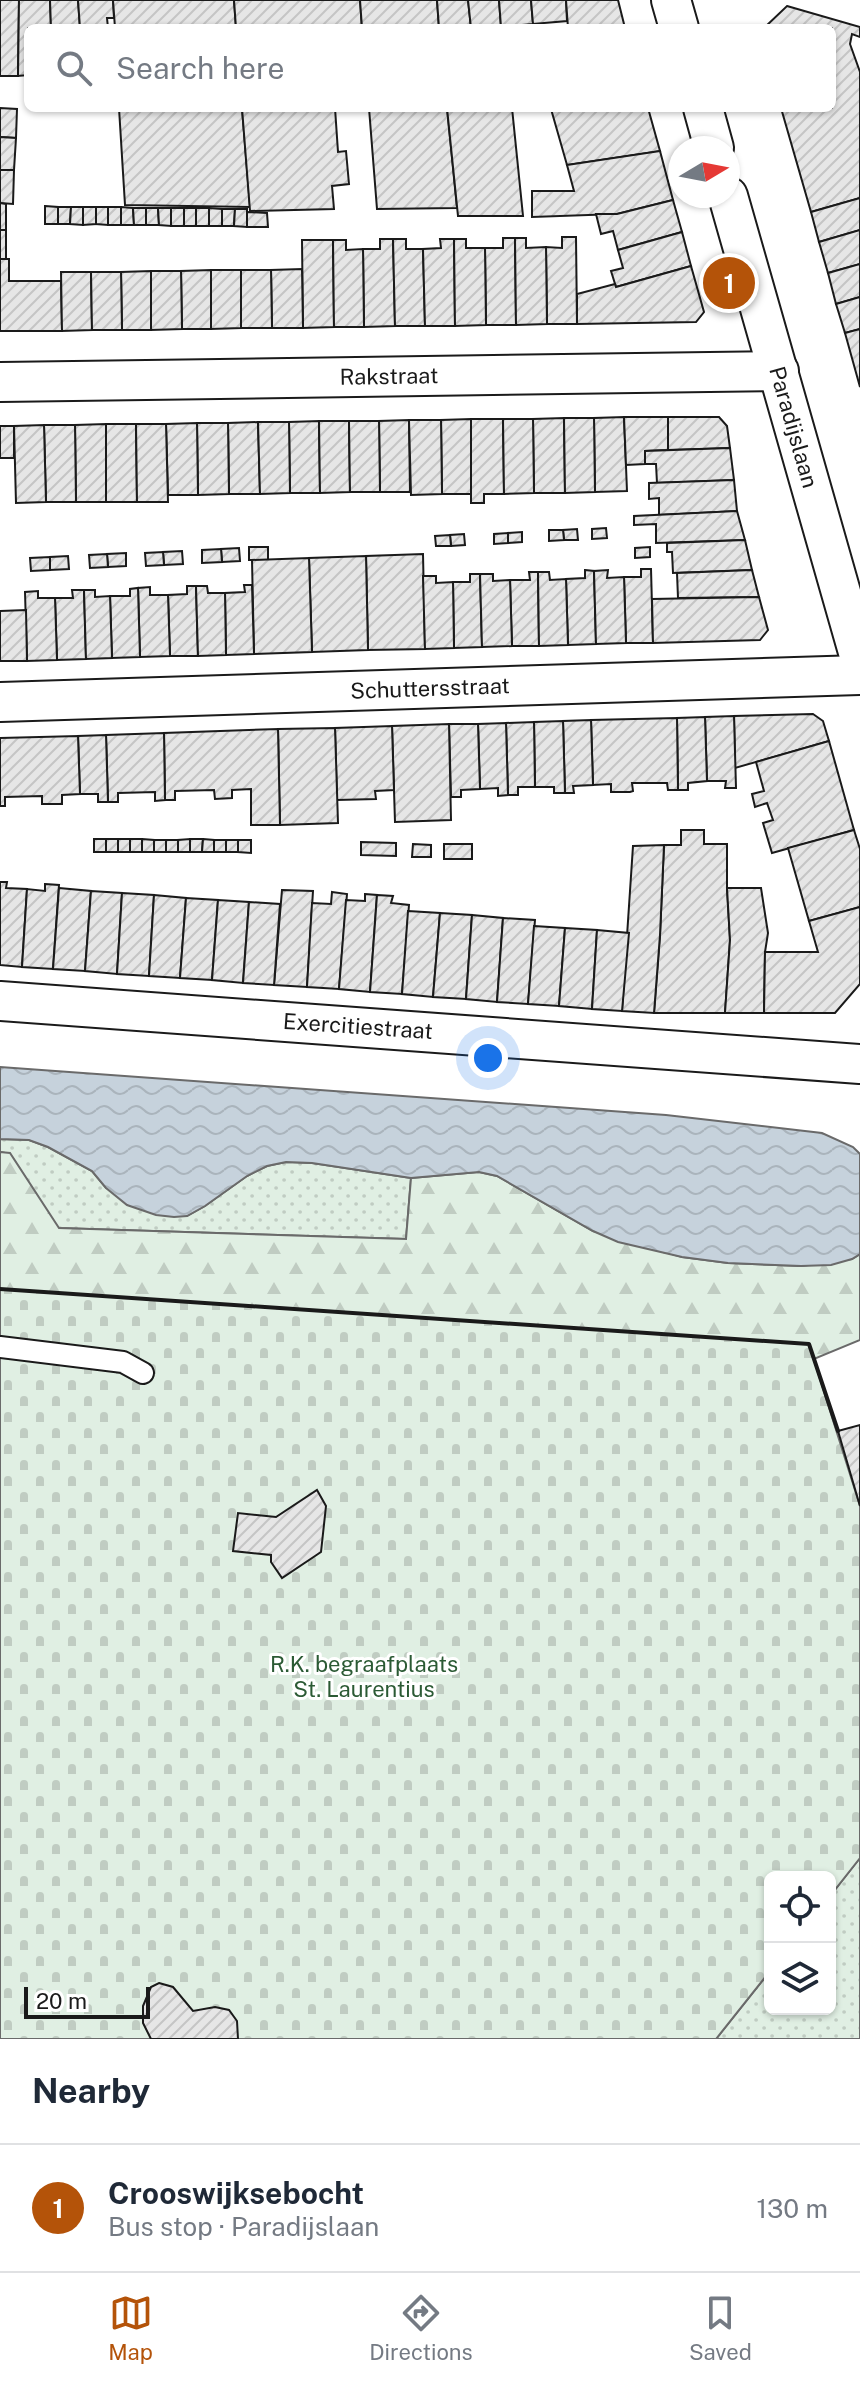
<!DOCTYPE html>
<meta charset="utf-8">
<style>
:root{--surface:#fff;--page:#f2f2f3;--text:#1f2937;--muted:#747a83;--line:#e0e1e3;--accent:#b45309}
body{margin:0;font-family:"Public Sans",sans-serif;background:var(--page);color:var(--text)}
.controls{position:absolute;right:24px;bottom:24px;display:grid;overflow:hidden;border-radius:12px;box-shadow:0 2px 6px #0004}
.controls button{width:72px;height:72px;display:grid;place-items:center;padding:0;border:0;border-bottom:2px solid var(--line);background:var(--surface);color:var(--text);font:40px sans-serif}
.compass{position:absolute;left:668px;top:136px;width:72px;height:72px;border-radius:50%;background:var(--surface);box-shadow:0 2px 6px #0004;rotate:80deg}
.scale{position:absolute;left:24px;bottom:20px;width:126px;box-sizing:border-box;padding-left:8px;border:4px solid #1a1a1a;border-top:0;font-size:22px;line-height:28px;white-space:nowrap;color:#1a1a1a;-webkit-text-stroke:6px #fff;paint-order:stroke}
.you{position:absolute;left:488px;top:1058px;width:28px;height:28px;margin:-20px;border:6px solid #fff;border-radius:50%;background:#1a73e8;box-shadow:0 0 0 12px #1a73e833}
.badge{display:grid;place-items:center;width:52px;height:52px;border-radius:50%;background:var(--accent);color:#fff;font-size:26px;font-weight:700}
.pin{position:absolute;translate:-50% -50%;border:4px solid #fff;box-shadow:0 2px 8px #0006}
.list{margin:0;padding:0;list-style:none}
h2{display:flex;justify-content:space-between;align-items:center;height:104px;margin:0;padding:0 32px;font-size:34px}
h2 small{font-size:26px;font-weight:400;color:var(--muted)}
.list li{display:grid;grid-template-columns:52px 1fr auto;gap:24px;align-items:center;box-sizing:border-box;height:128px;padding:0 32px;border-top:2px solid var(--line)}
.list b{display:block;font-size:30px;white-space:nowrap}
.list p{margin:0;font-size:26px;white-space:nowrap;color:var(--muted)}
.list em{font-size:26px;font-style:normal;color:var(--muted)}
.icon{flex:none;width:44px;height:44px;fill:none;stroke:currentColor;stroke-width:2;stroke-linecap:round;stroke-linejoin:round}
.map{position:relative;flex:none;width:860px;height:2039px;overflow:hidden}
.search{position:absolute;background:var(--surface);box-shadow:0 2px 6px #0004;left:24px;right:24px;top:24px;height:88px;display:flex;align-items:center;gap:20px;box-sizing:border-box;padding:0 28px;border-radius:12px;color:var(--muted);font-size:30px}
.sheet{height:232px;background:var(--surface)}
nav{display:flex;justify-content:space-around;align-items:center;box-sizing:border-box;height:112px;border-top:2px solid var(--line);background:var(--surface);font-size:22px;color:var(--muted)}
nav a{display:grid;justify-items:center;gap:4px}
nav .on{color:var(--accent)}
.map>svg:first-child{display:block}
.grass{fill:url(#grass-dots);stroke:#6a6a6a;stroke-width:2}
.forest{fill:url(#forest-firs);stroke:#6a6a6a;stroke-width:2}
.cemetery{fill:url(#cemetery-stones);stroke:#6a6a6a;stroke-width:2}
.water{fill:url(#water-waves);stroke:#6a6a6a;stroke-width:2}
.building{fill:url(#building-hatch);stroke:#1a1a1a;stroke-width:2}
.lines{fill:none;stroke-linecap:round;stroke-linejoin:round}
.lane-casing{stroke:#1a1a1a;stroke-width:24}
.street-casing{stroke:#1a1a1a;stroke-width:42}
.lane{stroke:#fff;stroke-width:20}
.street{stroke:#fff;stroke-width:38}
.wall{stroke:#1a1a1a;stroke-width:4}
.labels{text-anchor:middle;stroke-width:6;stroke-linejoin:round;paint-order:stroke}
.street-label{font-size:22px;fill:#1a1a1a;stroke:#fff}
.park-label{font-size:22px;fill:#2b5a34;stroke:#fff}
</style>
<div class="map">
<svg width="860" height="2039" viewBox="0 0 860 2039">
<defs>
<pattern id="grass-dots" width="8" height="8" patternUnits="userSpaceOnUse" patternTransform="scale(2)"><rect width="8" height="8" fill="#e0efe3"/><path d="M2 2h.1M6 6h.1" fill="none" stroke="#c0ccc2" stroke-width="1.8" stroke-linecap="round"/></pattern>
<pattern id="forest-firs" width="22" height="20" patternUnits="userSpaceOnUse" patternTransform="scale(2)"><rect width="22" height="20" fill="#e0efe3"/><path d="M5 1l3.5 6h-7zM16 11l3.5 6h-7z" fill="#c0ccc2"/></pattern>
<pattern id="cemetery-stones" width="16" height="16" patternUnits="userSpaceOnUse" patternTransform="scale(2)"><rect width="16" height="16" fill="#e0efe3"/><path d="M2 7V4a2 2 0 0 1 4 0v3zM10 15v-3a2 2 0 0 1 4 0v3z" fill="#c0ccc2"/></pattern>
<pattern id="water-waves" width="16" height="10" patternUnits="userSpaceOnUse" patternTransform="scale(2)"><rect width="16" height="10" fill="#c6d2dc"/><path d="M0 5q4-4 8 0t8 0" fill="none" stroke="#aab4bc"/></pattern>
<pattern id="building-hatch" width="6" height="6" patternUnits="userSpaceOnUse" patternTransform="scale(2)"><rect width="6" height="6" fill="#e6e6e6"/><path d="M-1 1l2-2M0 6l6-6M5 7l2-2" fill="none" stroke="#c5c5c5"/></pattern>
</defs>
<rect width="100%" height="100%" fill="#fff"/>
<g class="grass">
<polygon points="0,1139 29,1140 48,1147 92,1171 106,1188 187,1216 205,1206 247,1176 267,1166 286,1162 312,1163 411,1178 406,1239 58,1228 10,1154 0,1152"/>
<polygon points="860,1858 860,2039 716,2039 770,1971 770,2009 830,2009 830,1896"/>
</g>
<polygon class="forest" points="0,1152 10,1153 59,1228 406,1239 411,1178 479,1172 497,1176 593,1231 682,1257 728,1263 801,1266 852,1259 860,1254 860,1340 814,1359 809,1344 0,1289"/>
<polygon class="cemetery" points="0,1289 809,1344 860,1506 860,1858 830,1896 830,1877 770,1877 770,1971 716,2039 0,2039"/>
<polygon class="water" points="0,1067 666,1115 822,1133 853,1147 860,1154 860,1254 852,1259 831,1265 801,1266 728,1263 682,1257 618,1242 593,1231 497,1176 479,1172 411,1178 312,1163 286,1162 267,1166 247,1176 205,1206 187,1216 174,1217 156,1215 127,1205 106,1188 92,1171 48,1147 29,1140 0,1139"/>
<g class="building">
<polygon points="0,0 19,0 18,76 0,76"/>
<polygon points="19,0 50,0 51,28 28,28 28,75 18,76"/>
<polygon points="50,0 78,0 80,28 51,28"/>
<polygon points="78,0 113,0 114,18 107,18 108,28 80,28"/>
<polygon points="113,0 234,0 236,28 115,28"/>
<polygon points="234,0 360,0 362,28 236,28"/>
<polygon points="360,0 437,0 439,28 362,28"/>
<polygon points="437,0 468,0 471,28 439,28"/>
<polygon points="468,0 499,0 501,27 471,28"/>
<polygon points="499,0 531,0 533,24 501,27"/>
<polygon points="531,0 566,0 567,21 533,24"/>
<polygon points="566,0 618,0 625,28 568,28"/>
<polygon points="787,6 860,27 860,37 852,34 850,44 860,72 860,198 811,212 781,108 832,108 832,28 764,28"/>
<polygon points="0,108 17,109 16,138 0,137"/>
<polygon points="119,108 242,108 250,207 125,205"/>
<polygon points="242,108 335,108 338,152 346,151 349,184 332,186 334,209 250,211"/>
<polygon points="369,108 447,108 457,208 377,209"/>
<polygon points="447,108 512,108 523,216 458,216"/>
<polygon points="648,108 660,151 567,165 551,109"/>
<polygon points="0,137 16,138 14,170 0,170"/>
<polygon points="660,151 673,200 617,214 532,217 532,191 574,191 567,165"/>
<polygon points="0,170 14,170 13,204 0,203"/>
<polygon points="860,198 860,230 819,242 811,212"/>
<polygon points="673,200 682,232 618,250 613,231 601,234 596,214 617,214"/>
<polygon points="0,203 6,204 6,230 0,230"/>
<polygon points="45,206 58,207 58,224 45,224"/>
<polygon points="58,207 71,207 70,224 58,224"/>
<polygon points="71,207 83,207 83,225 70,224"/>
<polygon points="83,207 96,207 96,224 83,225"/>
<polygon points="96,207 108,207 108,225 96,224"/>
<rect x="108" y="207" width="13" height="18"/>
<polygon points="121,207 133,208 134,225 121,225"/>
<polygon points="133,208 146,208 146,225 134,225"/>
<polygon points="146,208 158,208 159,225 146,225"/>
<polygon points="158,208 171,208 171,226 159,225"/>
<rect x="171" y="208" width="13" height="18"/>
<rect x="184" y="208" width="12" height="18"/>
<rect x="196" y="208" width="13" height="18"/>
<polygon points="209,208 222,209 222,226 209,226"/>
<polygon points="222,209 235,209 234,226 222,226"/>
<polygon points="235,209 247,209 247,227 234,226"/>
<polygon points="247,212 267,213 268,227 247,227"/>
<rect x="0" y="230" width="6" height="29"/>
<polygon points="860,230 860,264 828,273 819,242"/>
<polygon points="682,232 691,266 616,287 611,271 623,268 618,250"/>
<polygon points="562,237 576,237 577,324 547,324 546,247 562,248"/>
<polygon points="503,238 515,238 516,325 486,325 485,248 503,248"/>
<polygon points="515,238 526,238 526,248 546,247 547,324 516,325"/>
<polygon points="380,239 393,239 395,326 364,327 363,249 380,249"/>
<polygon points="393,239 406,239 406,249 423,249 425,326 395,326"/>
<polygon points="440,239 454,239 455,326 425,326 423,249 441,248"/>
<polygon points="454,239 466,239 466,248 485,248 486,325 455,326"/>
<polygon points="302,240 333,240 334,327 303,328"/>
<polygon points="333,240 346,240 346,250 363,249 364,327 334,327"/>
<polygon points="0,259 9,259 9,281 61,281 62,331 0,331"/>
<polygon points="860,264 860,297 836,304 828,273"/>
<polygon points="691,266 704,312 696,322 577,324 577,294 615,284 616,287"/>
<polygon points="302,269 303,328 272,328 271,270"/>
<polygon points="211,270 211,329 182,329 181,271"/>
<polygon points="211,270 241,270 241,328 211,329"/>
<polygon points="241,270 271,270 272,328 241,328"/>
<polygon points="151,271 181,271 182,329 151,330"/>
<polygon points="151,271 151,330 122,330 121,272"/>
<polygon points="61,272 91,272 92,330 62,331"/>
<polygon points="91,272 121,272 122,330 92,330"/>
<polygon points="860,297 860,329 845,333 836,304"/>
<polygon points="860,329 860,387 845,333"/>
<polygon points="624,417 627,491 595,492 594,418"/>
<polygon points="624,417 668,417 668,450 645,451 645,464 626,465"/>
<polygon points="668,417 719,417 727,426 730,448 668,450"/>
<polygon points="564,418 565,493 534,493 533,419"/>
<polygon points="564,418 594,418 595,492 565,493"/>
<polygon points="471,419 472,494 442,494 441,420"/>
<polygon points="471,419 503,419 504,494 484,494 484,503 471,503"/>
<polygon points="503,419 533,419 534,493 504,494"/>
<polygon points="409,420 410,492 380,492 379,421"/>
<polygon points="409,420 441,420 442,494 411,495"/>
<polygon points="319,421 320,493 290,493 289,422"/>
<polygon points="319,421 349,421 350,492 320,493"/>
<polygon points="349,421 379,421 380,492 350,492"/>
<polygon points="258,422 260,494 229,494 228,423"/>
<polygon points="258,422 289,422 290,493 260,494"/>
<polygon points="197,423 228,423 229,494 198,495"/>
<polygon points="197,423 198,495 168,495 166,424"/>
<polygon points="106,424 106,502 76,502 75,425"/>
<polygon points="106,424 136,424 137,502 106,502"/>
<polygon points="136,424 166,424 168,502 137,502"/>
<polygon points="44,425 75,425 76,502 46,502"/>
<polygon points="44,425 46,502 16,503 14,426"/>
<rect x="0" y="426" width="14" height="32"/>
<polygon points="730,448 734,480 657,483 656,464 645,464 645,451"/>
<polygon points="734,480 737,511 659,515 659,498 649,499 649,483"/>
<polygon points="737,511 745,540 656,543 656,524 634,525 634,516"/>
<polygon points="606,528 607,538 592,539 592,529"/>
<polygon points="577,529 578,540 564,540 563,530"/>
<polygon points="549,530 563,530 564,540 549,541"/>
<polygon points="522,532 522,542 508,543 508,533"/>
<polygon points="508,533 508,543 494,544 494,534"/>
<polygon points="464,534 465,545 451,546 450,535"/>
<polygon points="450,535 451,546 436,546 435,536"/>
<polygon points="745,540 752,570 673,573 672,552 667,552 667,543"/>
<rect x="249" y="547" width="19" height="13"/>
<polygon points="650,547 650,557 635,558 635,548"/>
<polygon points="239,548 240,561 222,562 221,549"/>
<polygon points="221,549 222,562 202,563 202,550"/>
<polygon points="182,551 183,564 164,565 163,552"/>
<polygon points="163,552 164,565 146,566 145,553"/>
<polygon points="126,553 126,566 108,567 107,554"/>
<polygon points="107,554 108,567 90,568 89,555"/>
<polygon points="423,554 425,649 368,650 366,556"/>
<polygon points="68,556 69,569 50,570 50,557"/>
<polygon points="366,556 368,650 312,652 309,558"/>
<polygon points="50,557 50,570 31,571 30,558"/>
<polygon points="309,558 312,652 254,654 252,560"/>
<polygon points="641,569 651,569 653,643 626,643 624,577 641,577"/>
<polygon points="585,570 594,571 596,644 568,645 566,579 585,578"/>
<polygon points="608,570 607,578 624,577 626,643 596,644 594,571"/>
<polygon points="752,570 759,597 678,598 677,573"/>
<polygon points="529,572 538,572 539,646 512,646 510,580 530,580"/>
<polygon points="538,572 549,572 550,580 566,579 568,645 539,646"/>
<polygon points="470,574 480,574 482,647 454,648 453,582 470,582"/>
<polygon points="480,574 493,574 493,581 510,580 512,646 482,647"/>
<polygon points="423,576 436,576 436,583 453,582 454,648 425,649"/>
<polygon points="244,585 252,585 254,654 226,655 225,593 245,592"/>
<polygon points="187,586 196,586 198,656 170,656 168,595 187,594"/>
<polygon points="196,586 207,586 208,593 225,593 226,655 198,656"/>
<polygon points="150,587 150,595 168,595 170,656 140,657 138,588"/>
<polygon points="138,588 140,657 112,658 110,596 130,596 130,589"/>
<polygon points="72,590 84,590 86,659 57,660 55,598 73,598"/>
<polygon points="84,590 95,590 95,597 110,596 112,658 86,659"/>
<polygon points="38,591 38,598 55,598 57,660 27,661 25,592"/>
<polygon points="759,597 768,630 760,640 653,643 652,599"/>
<polygon points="26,610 27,661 0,661 0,611"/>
<polygon points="813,714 823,721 829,741 735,768 734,716"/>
<polygon points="734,716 736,788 725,788 726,781 707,781 705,717"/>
<polygon points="705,717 707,781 688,783 688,790 678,790 677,718"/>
<polygon points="677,718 678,790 668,790 667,783 632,783 633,791 630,792 611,792 611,784 593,785 591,720"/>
<polygon points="591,720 593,785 573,786 574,793 565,793 563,721"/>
<polygon points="563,721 565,793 554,793 554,787 535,787 534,722"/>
<polygon points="534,722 535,787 518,787 518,795 508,795 506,723"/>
<polygon points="506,723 508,795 498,796 498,788 480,789 478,724"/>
<polygon points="449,724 478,724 480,789 461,790 461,797 451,797"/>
<polygon points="449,724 451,820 395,822 392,726"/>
<polygon points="392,726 394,790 375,791 376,799 337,800 335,728"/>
<polygon points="335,728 338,823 280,825 278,729"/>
<polygon points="278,729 280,825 251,825 251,789 232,790 232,798 215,799 214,790 175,791 175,800 165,800 164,733"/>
<polygon points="164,733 165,800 155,801 155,792 118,793 118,802 108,802 106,735"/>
<polygon points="106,735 108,802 98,802 98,794 80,794 78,736"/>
<polygon points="78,736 80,794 62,795 62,804 42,804 42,796 5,797 5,806 0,806 0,738"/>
<polygon points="829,741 854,830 772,853 763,823 773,820 767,803 755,807 752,794 764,791 756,762"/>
<polygon points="681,830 704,830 704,844 727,844 727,888 730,940 725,1013 654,1013 660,935 664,845 681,845"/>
<polygon points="854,830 860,849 860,907 809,921 788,848"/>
<rect x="94" y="839" width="12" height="13"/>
<rect x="106" y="839" width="12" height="13"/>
<rect x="118" y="839" width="12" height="13"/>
<rect x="130" y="839" width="12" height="13"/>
<polygon points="142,839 154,840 154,852 142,852"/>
<polygon points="190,839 190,852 178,852 178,840"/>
<polygon points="190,839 203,839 202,852 190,852"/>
<polygon points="203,839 214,840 214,852 202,852"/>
<rect x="154" y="840" width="12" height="12"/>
<rect x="166" y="840" width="12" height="12"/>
<rect x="214" y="840" width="12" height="12"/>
<rect x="226" y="840" width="12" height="12"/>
<polygon points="238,840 251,840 251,853 238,852"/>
<polygon points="361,842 396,843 396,856 361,855"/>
<polygon points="413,844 431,845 431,857 412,857"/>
<rect x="444" y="844" width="28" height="15"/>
<polygon points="664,845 660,935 654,1013 622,1011 633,846"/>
<polygon points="0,882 7,882 6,888 27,889 22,967 0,965"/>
<polygon points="45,884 59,885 53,969 22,967 27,889 45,891"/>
<polygon points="59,888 91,891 85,971 53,969"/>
<polygon points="727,888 761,888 768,933 765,952 764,1013 725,1013 730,940"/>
<polygon points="282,890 313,891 307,987 274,985"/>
<polygon points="91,891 122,893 117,974 85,971"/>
<polygon points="332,892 347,894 339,989 307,987 312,903 331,904"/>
<polygon points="122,893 154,895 149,976 117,974"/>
<polygon points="365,894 377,895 370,992 339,989 346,900 365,901"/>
<polygon points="154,895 186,898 180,978 149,976"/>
<polygon points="377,895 393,896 391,903 409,905 402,994 370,992"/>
<polygon points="186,898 218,900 212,980 180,978"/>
<polygon points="218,900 249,902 243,983 212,980"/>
<polygon points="249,902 280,904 274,985 243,983"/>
<polygon points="860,907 860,984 835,1013 764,1013 765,952 818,952 809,921"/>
<polygon points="408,911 440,913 433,997 402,994"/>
<polygon points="440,913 472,915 466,999 433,997"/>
<polygon points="472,915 503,918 497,1002 466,999"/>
<polygon points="503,918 535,920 528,1004 497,1002"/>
<polygon points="534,926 565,928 559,1006 528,1004"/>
<polygon points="565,928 597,930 592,1009 559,1006"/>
<polygon points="597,930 629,933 622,1011 592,1009"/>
<polygon points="860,1425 860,1506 838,1431"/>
<polygon points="317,1490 326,1506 321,1552 282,1578 271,1562 271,1555 233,1551 238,1513 276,1517"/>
<polygon points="159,1983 173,1987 193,2011 215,2007 229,2010 237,2021 238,2039 151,2039 143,2023 143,2006 151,1987"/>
</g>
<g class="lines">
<g class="lane-casing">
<polyline id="lane" points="0,1347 123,1362 143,1373"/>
</g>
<g class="street-casing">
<g id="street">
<polyline points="671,0 679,28"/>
<polyline points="703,108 714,148"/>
<polyline points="728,196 860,659"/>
<polyline points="0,382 779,371"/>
<polyline points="0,702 860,675"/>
<polyline points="0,1001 860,1064"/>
</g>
</g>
<use href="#lane" class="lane"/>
<use href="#street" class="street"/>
<polyline class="wall" points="0,1289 809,1344 838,1431"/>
</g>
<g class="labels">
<g class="street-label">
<text transform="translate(389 376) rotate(-1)" y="8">Rakstraat</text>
<text transform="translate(794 427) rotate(74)" y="8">Paradijslaan</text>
<text transform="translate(430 688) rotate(-2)" y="8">Schuttersstraat</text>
<text transform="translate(358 1026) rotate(4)" y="8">Exercitiestraat</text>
</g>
<g class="park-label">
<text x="364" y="1672">R.K. begraafplaats<tspan x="364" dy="25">St. Laurentius</tspan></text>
</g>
</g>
</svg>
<div class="controls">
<button><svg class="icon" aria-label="locate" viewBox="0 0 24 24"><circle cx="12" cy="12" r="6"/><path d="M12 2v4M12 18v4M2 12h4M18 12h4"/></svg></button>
<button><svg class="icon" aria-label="layers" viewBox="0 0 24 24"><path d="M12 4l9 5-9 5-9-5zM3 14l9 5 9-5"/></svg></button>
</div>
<svg class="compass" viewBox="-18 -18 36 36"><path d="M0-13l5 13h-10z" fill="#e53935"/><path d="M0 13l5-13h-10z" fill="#747a83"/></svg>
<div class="scale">20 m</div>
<div class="you"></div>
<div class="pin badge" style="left:729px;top:283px">1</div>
<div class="search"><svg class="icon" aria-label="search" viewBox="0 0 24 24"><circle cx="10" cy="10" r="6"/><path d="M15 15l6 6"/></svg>Search here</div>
</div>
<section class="sheet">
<h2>Nearby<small></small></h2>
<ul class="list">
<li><span class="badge">1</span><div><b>Crooswijksebocht</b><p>Bus stop · Paradijslaan</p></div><em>130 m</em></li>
</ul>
</section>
<nav>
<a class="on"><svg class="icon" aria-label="map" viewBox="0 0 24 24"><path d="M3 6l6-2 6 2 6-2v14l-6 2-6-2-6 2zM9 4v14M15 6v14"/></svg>Map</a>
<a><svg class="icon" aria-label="directions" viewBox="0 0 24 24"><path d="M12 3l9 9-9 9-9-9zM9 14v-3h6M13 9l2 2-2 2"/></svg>Directions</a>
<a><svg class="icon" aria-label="saved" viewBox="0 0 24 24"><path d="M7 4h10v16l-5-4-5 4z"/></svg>Saved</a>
</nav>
